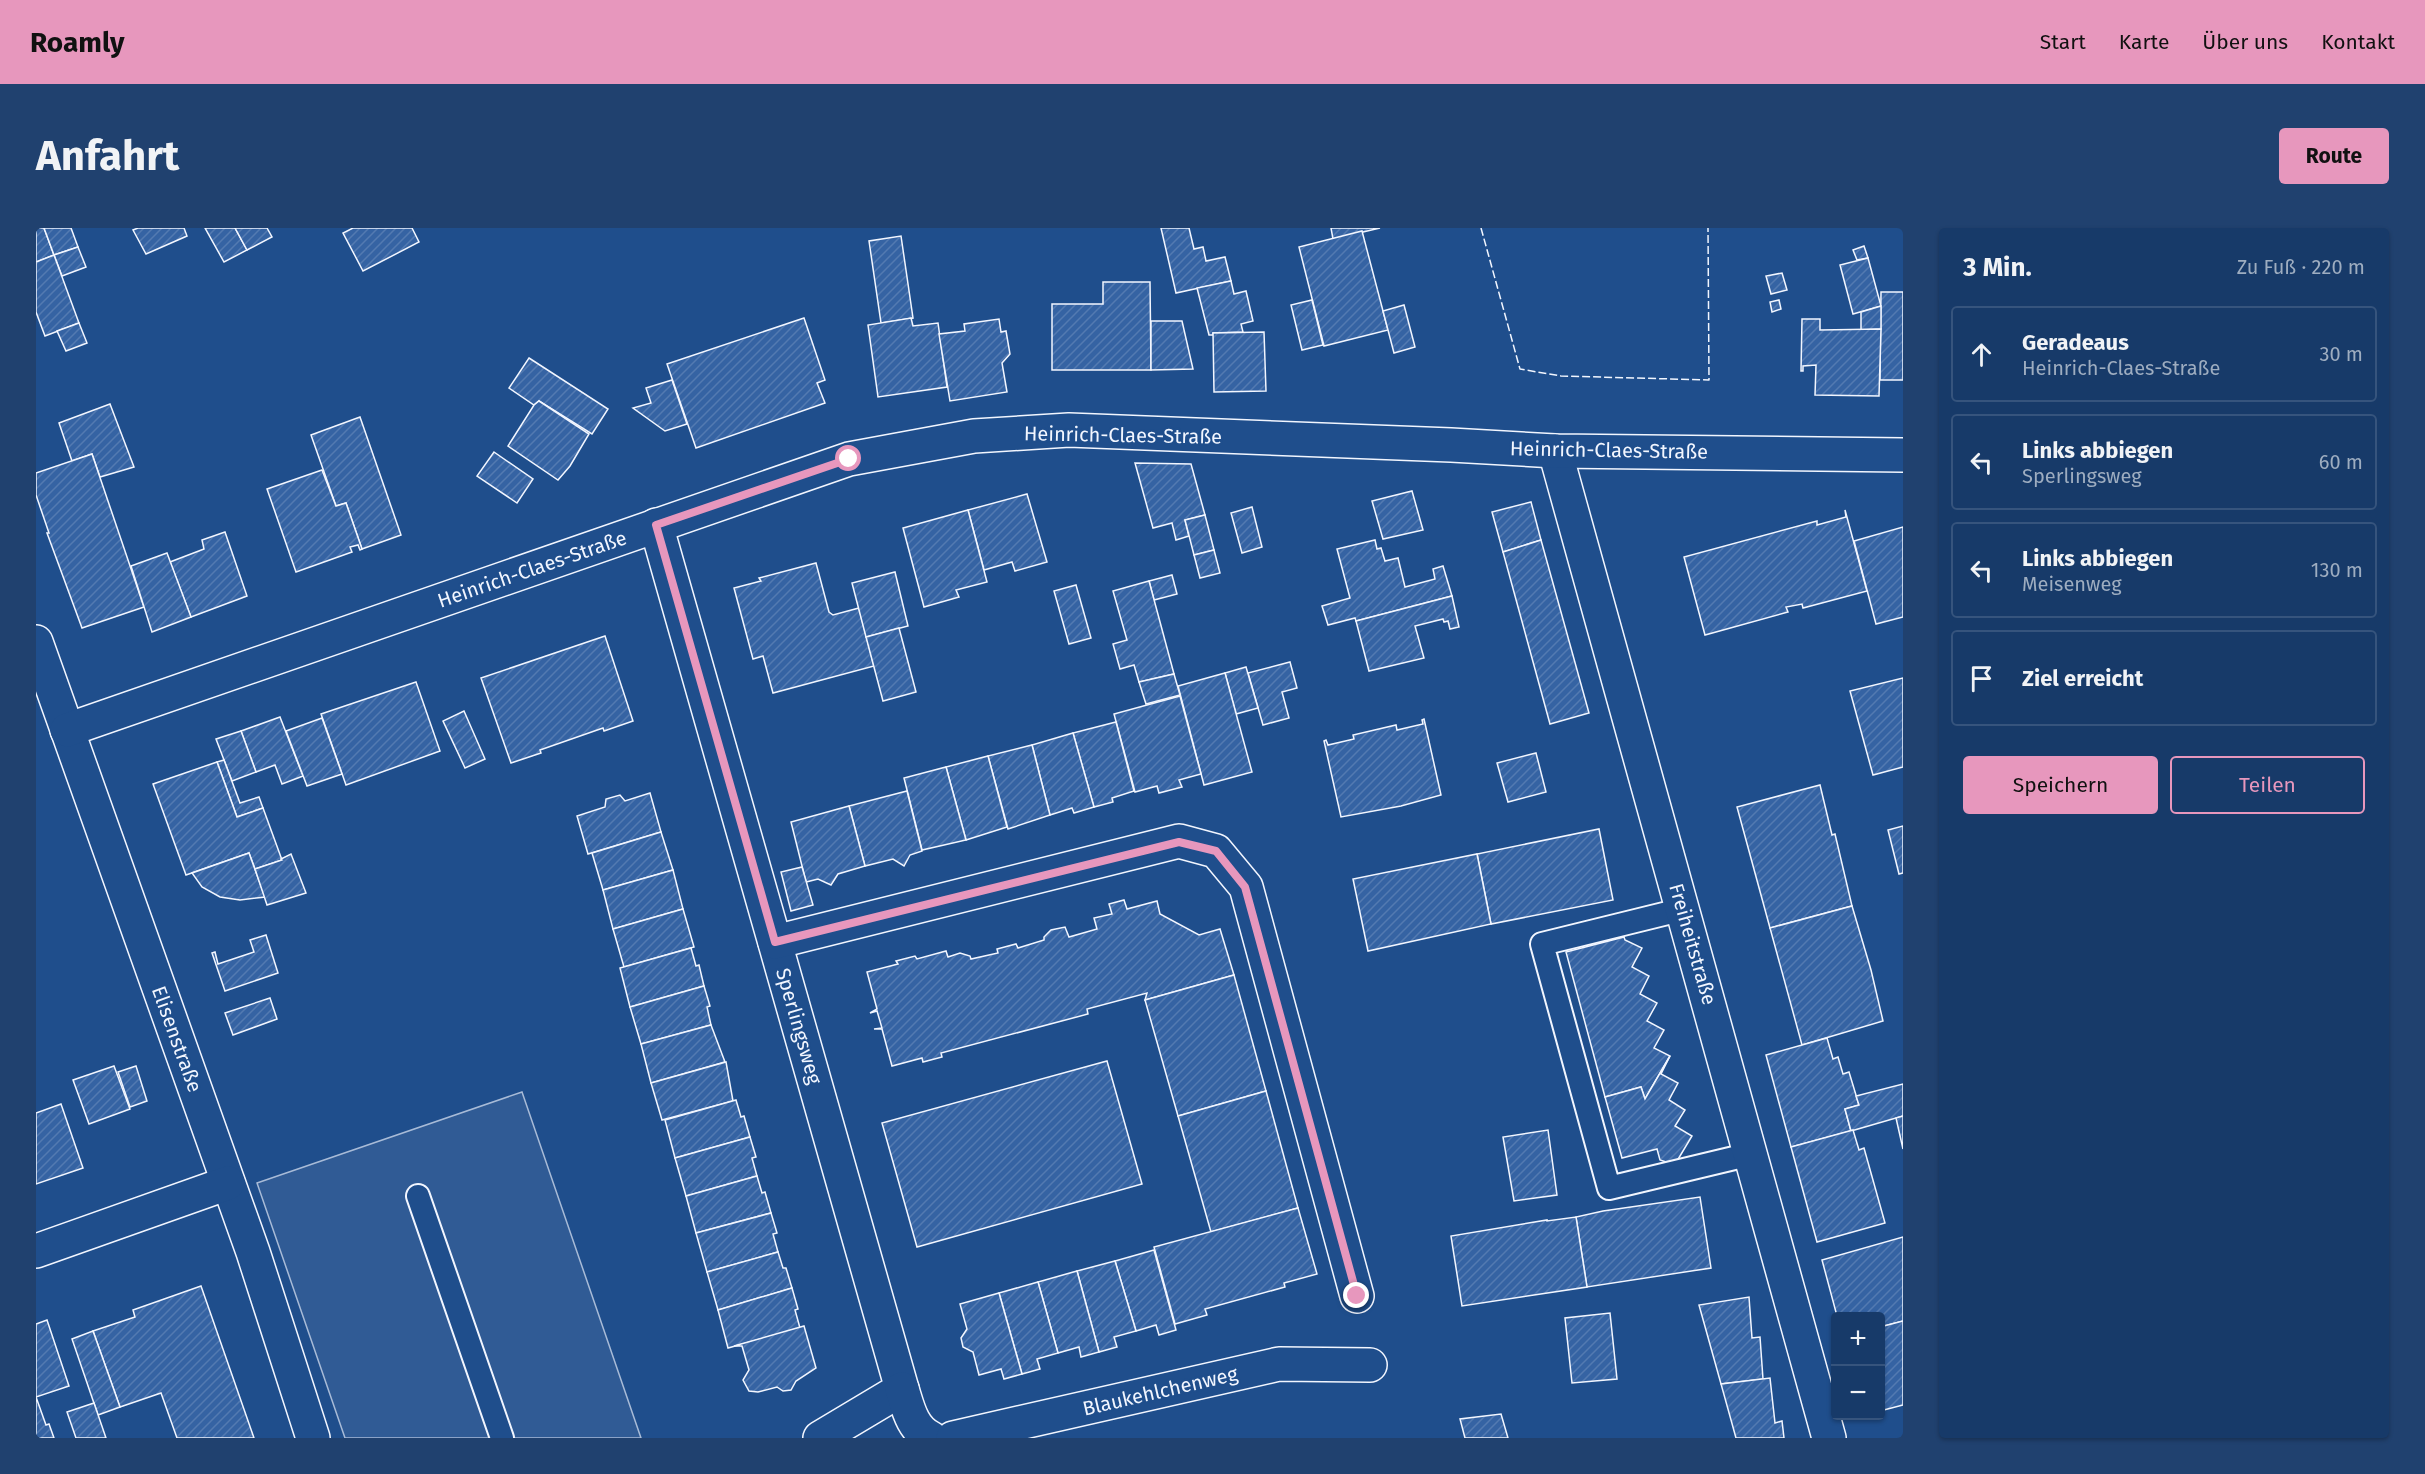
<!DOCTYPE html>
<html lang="de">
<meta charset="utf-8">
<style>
:root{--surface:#173a69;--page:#20416f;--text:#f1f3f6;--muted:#9eadc0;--line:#36547d;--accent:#e797bd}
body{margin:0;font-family:"Fira Sans",sans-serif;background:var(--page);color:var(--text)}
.controls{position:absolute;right:18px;bottom:18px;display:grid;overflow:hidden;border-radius:6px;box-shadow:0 2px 4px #0004}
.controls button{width:54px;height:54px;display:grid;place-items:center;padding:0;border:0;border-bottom:2px solid var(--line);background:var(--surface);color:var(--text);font:30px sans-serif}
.stop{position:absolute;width:18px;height:18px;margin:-14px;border:4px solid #e797bd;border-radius:50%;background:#fff}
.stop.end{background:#e797bd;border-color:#fff;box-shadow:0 2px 6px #0008}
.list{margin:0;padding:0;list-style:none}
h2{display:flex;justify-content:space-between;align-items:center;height:78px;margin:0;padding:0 24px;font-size:26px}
h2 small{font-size:20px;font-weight:400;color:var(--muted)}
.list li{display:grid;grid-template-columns:39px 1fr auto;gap:18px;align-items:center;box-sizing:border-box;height:96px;margin:0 12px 12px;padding:0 12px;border:2px solid var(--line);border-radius:6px}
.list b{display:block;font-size:22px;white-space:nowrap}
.list p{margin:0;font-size:20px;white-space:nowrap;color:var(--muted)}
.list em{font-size:20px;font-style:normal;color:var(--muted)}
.actions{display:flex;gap:12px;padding:18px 24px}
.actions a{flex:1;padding:14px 0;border:2px solid var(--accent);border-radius:6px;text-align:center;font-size:21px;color:var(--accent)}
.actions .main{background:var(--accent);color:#111}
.icon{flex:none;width:33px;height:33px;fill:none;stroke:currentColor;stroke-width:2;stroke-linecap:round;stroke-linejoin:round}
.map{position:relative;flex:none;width:1867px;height:1210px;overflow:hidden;border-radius:6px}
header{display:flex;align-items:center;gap:36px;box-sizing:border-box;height:84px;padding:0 30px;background:var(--accent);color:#111}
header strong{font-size:28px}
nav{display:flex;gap:33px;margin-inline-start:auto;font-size:21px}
.intro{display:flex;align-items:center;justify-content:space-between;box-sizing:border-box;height:144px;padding:0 36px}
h1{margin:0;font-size:42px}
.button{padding:15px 27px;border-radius:6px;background:var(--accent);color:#111;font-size:21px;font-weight:700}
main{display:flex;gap:36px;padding:0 36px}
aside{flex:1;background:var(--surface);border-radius:6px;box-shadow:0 2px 4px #0004}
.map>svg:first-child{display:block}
.parking{fill:#305b95;stroke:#a8bbd7;stroke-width:1.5}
.building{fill:url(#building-hatch);stroke:#f2f6ff;stroke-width:1.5}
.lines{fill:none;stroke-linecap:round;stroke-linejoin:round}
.service-casing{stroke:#f2f6ff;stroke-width:26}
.minor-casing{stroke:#f2f6ff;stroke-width:36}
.service{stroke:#1f4e8c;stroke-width:22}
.minor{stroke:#1f4e8c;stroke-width:33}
.fence{stroke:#f2f6ff;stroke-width:1.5;stroke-dasharray:8 3;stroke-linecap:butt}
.route{stroke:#e797bd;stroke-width:8}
.labels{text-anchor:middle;stroke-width:4.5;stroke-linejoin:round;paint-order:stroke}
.street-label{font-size:20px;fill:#f2f6ff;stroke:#1f4e8c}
</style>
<header>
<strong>Roamly</strong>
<nav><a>Start</a><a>Karte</a><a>Über uns</a><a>Kontakt</a></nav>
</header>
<div class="intro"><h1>Anfahrt</h1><a class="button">Route</a></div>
<main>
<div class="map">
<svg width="1867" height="1210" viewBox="0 0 1867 1210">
<defs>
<pattern id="building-hatch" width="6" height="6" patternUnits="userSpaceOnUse" patternTransform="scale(1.5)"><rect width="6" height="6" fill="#3563a3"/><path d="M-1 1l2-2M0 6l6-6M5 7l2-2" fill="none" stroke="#537ab1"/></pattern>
</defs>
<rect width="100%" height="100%" fill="#1f4e8c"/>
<polygon class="parking" points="486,864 605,1210 309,1210 221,955"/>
<g class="building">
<polygon points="0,0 8,0 18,27 0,34"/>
<polygon points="8,0 35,0 42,19 18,27"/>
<polygon points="102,0 148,0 151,8 110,26 97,2"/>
<polygon points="169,0 199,0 211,22 188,34"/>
<polygon points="199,0 231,0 236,9 211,22"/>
<polygon points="317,0 376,0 383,14 327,43 307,5"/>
<polygon points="1125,0 1153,0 1158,21 1167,19 1170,33 1189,29 1195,53 1140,65"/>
<polygon points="1295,0 1344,0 1297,11"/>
<polygon points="1326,3 1352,102 1288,118 1263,19"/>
<polygon points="865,8 877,90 845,95 833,13"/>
<polygon points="1828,18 1832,30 1821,32 1817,22"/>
<polygon points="42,19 50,39 26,48 18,27"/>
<polygon points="18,27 43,95 9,108 0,84 0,34"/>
<polygon points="1832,30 1845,78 1817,86 1804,37"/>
<polygon points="1746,45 1751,62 1735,66 1730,48"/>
<polygon points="1195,53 1198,66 1210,63 1217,93 1205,96 1207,104 1177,105 1177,107 1173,107 1161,60"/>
<polygon points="1067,54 1114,54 1115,142 1016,142 1016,76 1067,76"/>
<polygon points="1845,64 1867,64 1867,152 1844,152"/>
<polygon points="1276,72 1287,117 1266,122 1255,77"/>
<polygon points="1743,72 1745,81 1736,84 1734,74"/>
<polygon points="1368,77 1379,119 1358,125 1347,83"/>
<polygon points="1845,78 1845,101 1825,102 1825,84"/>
<polygon points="768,90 789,152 781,155 789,175 660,220 631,136"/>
<polygon points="875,90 877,98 902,95 911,159 842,169 832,97"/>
<polygon points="963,91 965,104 970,103 974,126 966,135 971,164 914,173 903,106 929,103 928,96"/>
<polygon points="1766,91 1784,91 1784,102 1845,101 1843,168 1779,167 1780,137 1767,138 1767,143 1765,143"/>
<polygon points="1115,93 1146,93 1157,141 1115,142"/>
<polygon points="43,95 51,115 30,123 21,103"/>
<polygon points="1228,104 1230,163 1178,164 1177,105"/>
<polygon points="493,130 572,181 556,206 503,173 498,177 473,160"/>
<polygon points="636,152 651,196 629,203 597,180 615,175 610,160"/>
<polygon points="503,173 553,206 534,238 522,252 472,218 498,177"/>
<polygon points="74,176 98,239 64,249 56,226 36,233 23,195"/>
<polygon points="324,189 365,307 326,321 310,275 300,278 275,207"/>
<polygon points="458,224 497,251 481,275 441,248"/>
<polygon points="56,226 108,379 46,400 11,305 13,305 0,267 0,245"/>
<polygon points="1099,235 1155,236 1169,287 1149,292 1153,308 1140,312 1136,295 1117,300"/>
<polygon points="286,242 300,278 310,275 326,321 324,322 322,317 314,319 316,324 260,344 231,261"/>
<polygon points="1376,263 1387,302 1347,311 1336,273"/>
<polygon points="991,266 1011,334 979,343 976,334 948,342 932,282"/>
<polygon points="1495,274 1505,312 1467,324 1456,284"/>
<polygon points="1216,279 1226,319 1206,325 1195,285"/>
<polygon points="932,282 951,354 920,362 923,369 888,379 867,300"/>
<polygon points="1809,282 1831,363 1767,380 1766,376 1750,379 1752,384 1669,407 1648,329 1781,293 1781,297 1810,289"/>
<polygon points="1169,287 1178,322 1158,327 1149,292"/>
<polygon points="1867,299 1867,389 1840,396 1818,313"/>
<polygon points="189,304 211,368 155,389 134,334 168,321 166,312"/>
<polygon points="1339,312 1341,321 1345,320 1349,333 1362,330 1369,359 1399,351 1397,341 1407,338 1416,368 1320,393 1319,390 1292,397 1286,378 1314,370 1301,321"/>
<polygon points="1505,312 1553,485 1514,496 1467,324"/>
<polygon points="1178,322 1184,345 1164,350 1158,327"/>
<polygon points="131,325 155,389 116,404 95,338"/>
<polygon points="780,335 793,384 797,387 823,380 838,438 737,465 727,428 717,431 698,360 725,353 723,350"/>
<polygon points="859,344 872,398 830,409 816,355"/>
<polygon points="1136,347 1141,366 1118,372 1113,353"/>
<polygon points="1113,353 1138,446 1103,454 1098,437 1084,441 1077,416 1091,412 1077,363"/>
<polygon points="1040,357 1055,410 1033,416 1018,363"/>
<polygon points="1416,368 1423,399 1414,401 1412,393 1408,394 1407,391 1379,398 1388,430 1333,443 1320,393"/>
<polygon points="863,400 880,464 847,473 830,409"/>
<polygon points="569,408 597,493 568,503 567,500 504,522 505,525 475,535 445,450"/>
<polygon points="1254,434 1261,460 1246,464 1253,490 1227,497 1212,445"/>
<polygon points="1210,439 1222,480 1200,486 1189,445"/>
<polygon points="1189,445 1216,544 1168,557 1142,458"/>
<polygon points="1138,446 1144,467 1110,476 1103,454"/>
<polygon points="1867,450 1867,539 1837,547 1814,463"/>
<polygon points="380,454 404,523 310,557 285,486"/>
<polygon points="1144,468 1165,546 1143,552 1146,559 1123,565 1121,558 1099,564 1078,486"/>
<polygon points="428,483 449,531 429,540 407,493"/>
<polygon points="244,489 267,548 246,556 239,537 220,544 205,503"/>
<polygon points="286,490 306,546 271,558 250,503"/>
<polygon points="1388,491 1405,567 1365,578 1305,589 1288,513 1290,512 1292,517 1318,511 1317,507 1360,497 1361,502 1387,496 1386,492"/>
<polygon points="1080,494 1098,563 1076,570 1077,574 1058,579 1037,505"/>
<polygon points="205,503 220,544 196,553 180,511"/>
<polygon points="1037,505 1058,579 1038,585 1036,580 1014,587 996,517"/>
<polygon points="996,517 1014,587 972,601 952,528"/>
<polygon points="1500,525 1510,564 1472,574 1461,535"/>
<polygon points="952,528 971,599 930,612 910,539"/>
<polygon points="188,532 204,575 223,569 227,580 201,589 181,534"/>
<polygon points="181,534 201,589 227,580 246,632 219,641 213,625 150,647 117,556"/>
<polygon points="910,539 930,612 886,622 868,550"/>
<polygon points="1784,557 1796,607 1799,606 1816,678 1734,700 1701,579"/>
<polygon points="871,563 886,623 874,627 868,638 857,631 829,638 813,578"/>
<polygon points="614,565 625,604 552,626 541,588 569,579 570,571 584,567 589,573"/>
<polygon points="813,578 829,638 802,646 795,657 782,651 770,654 755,594"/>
<polygon points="1867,598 1867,645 1863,646 1852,602"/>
<polygon points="1563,601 1577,672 1455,696 1441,626"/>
<polygon points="625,604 637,642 567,662 556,625"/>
<polygon points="213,625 229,669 204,672 184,669 166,659 156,645"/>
<polygon points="255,626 270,665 231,677 219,641 246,632 245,631"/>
<polygon points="1441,626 1455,696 1332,723 1317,651"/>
<polygon points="766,639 777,677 755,683 745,644"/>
<polygon points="637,642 647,681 577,701 567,662"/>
<polygon points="1088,672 1091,681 1121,673 1124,686 1163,707 1184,701 1198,747 1109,772 1111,765 1051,781 1052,786 905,825 906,829 887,834 886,830 856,838 846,801 838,801 846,800 841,783 834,785 841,781 831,744 862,736 860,733 879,728 881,731 910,723 912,729 924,725 934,728 935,731 962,725 961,721 980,716 982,720 1008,712 1008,709 1015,702 1029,699 1033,709 1061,701 1058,690 1076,686 1073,676"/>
<polygon points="1816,678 1835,742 1847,793 1766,817 1734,700"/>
<polygon points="647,681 658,719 588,739 577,701"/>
<polygon points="230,707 242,745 189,763 176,725 179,724 182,736 218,724 214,712"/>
<polygon points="1588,709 1589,712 1606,720 1596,739 1613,748 1604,766 1621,775 1611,793 1628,802 1618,820 1634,828 1609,871 1605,859 1569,869 1530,724"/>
<polygon points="655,720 660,738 663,737 668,758 594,779 584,740"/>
<polygon points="1198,747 1230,863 1142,888 1109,772"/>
<polygon points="668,758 674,778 671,779 675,797 605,816 594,779"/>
<polygon points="234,770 241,791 197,807 189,785"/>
<polygon points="675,797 689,834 615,855 605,816"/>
<polygon points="1791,810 1797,831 1802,829 1807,846 1813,844 1823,877 1809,881 1815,903 1755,919 1730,827"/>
<polygon points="1634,828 1625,846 1642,855 1633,872 1649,882 1639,898 1656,908 1641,933 1633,935 1624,932 1621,921 1586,930 1569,869 1605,859 1609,871"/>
<polygon points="1071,833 1106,956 881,1019 846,895"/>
<polygon points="690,834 697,873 626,892 615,855"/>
<polygon points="78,838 94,881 53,896 37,852"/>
<polygon points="100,838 111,873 94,879 82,844"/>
<polygon points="1867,856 1867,888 1815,903 1809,881 1823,877 1820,868"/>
<polygon points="1230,863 1262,980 1175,1004 1142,888"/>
<polygon points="700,872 705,889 708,888 714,909 639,930 629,892"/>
<polygon points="25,876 47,940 0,956 0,885"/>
<polygon points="1867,888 1867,921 1860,890"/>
<polygon points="1512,902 1521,967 1478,973 1467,909"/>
<polygon points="1817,902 1823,922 1828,920 1849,995 1781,1014 1755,919"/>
<polygon points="714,909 720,929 716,930 721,948 650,968 639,930"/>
<polygon points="721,948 726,965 729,964 735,985 660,1005 650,968"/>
<polygon points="1664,969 1675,1040 1551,1059 1540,989 1567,983"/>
<polygon points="1262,980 1281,1046 1248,1055 1249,1059 1169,1081 1171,1087 1139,1096 1118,1019"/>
<polygon points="735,985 741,1005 737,1006 742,1024 671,1044 660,1005"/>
<polygon points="1540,989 1551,1059 1426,1078 1415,1008 1511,992 1511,993"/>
<polygon points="1867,1009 1867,1093 1844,1099 1844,1088 1801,1088 1786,1032"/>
<polygon points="1118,1022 1140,1102 1123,1107 1120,1097 1100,1103 1079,1033"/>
<polygon points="742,1024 747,1040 750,1040 756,1060 682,1082 671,1044"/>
<polygon points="1079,1033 1100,1103 1078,1109 1081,1119 1063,1124 1041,1043"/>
<polygon points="1041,1043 1063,1124 1045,1129 1043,1119 1022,1125 1002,1054"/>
<polygon points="1002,1054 1022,1125 1001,1131 1004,1141 986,1146 963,1065"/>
<polygon points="165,1058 218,1210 141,1210 125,1165 84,1179 57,1103 99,1089 97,1082"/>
<polygon points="756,1060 762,1081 759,1082 764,1100 692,1120 682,1082"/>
<polygon points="963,1065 986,1146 968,1151 965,1141 943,1147 937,1124 927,1119 925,1110 931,1101 924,1076"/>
<polygon points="1713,1069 1716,1110 1724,1109 1727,1151 1685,1156 1663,1077"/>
<polygon points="1574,1085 1581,1151 1536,1155 1529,1090"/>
<polygon points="11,1092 33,1158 0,1169 0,1096"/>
<polygon points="1867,1093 1867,1177 1844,1183 1844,1099"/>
<polygon points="768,1098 780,1140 760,1153 755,1162 747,1163 741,1159 722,1164 713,1163 707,1152 713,1142 706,1118 698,1118"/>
<polygon points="57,1103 84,1179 62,1187 36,1111"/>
<polygon points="1734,1150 1739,1195 1746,1193 1748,1210 1700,1210 1685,1156"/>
<polygon points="0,1169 10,1197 13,1196 18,1210 0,1210"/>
<polygon points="58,1175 70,1210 40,1210 31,1184"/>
<polygon points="1465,1186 1472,1210 1429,1210 1424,1191"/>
</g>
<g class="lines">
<g class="service-casing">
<g id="service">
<polyline points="1648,681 1506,716 1573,960 1715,926"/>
<polyline points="382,968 466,1210"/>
</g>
</g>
<g class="minor-casing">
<g id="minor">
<polyline points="1519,223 1793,1210"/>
<polyline points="620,297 866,1161 784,1210"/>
<polyline points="0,414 217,1024 277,1210"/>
<polyline points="31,502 813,231 938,208 1033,202 1415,217 1519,223 1867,227"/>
<polyline points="739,714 1143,613 1180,623 1210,659 1321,1068"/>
<polyline points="0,1023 192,955"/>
<path d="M866 1161C872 1180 876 1201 895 1210"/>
<polyline points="917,1210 1243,1136 1334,1137"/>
</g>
</g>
<use href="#service" class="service"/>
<use href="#minor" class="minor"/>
<polyline class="fence" points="1445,0 1484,141 1525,148 1673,152 1672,0"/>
</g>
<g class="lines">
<polyline class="route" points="813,231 620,297 739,714 1143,614 1180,623 1209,659 1321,1068"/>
</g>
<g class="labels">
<g class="street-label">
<text transform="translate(1087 207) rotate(1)" y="7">Heinrich-Claes-Straße</text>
<text transform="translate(1573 222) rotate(1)" y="7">Heinrich-Claes-Straße</text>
<text transform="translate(496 341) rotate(-19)" y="7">Heinrich-Claes-Straße</text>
<text transform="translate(1657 716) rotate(74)" y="7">Freiheitstraße</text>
<text transform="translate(763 798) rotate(74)" y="7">Sperlingsweg</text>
<text transform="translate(141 811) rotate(70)" y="7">Elisenstraße</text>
<text transform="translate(1124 1163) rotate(-13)" y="7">Blaukehlchenweg</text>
</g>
</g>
</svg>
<div class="controls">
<button>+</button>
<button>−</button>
</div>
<div class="stop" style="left:813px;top:231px"></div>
<div class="stop end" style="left:1321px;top:1068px"></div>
</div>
<aside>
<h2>3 Min.<small>Zu Fuß · 220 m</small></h2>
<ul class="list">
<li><svg class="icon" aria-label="ahead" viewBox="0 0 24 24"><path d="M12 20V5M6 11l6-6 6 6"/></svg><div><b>Geradeaus</b><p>Heinrich-Claes-Straße</p></div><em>30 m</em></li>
<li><svg class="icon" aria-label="left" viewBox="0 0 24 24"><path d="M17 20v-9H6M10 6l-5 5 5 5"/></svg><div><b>Links abbiegen</b><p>Sperlingsweg</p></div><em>60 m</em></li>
<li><svg class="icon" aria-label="left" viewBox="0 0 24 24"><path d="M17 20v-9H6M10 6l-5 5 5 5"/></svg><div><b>Links abbiegen</b><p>Meisenweg</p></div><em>130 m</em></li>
<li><svg class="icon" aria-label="arrive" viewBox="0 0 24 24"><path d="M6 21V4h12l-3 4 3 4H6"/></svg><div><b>Ziel erreicht</b></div></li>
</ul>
<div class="actions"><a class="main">Speichern</a><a>Teilen</a></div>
</aside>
</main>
